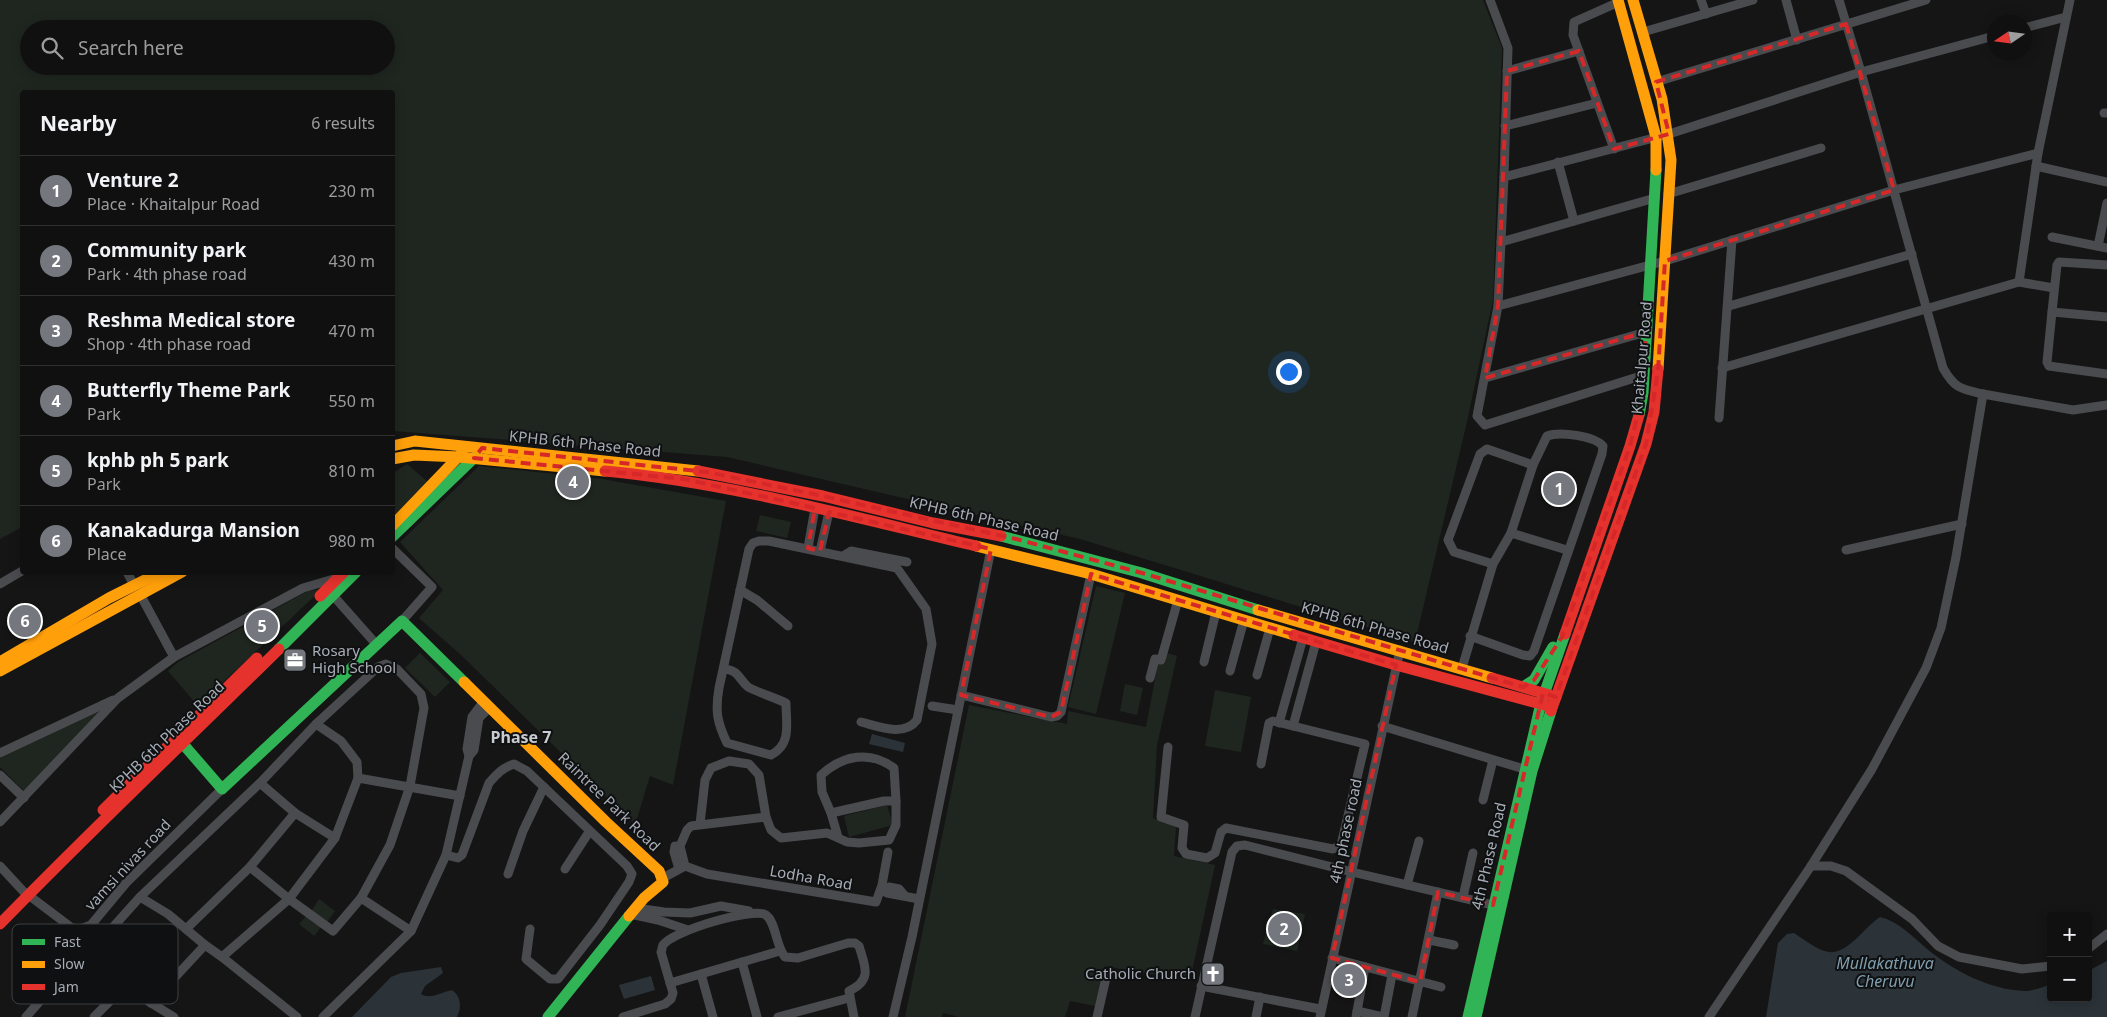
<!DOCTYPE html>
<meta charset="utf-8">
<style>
:root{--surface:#101010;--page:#191919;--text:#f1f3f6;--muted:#9c9d9f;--line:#303030;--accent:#74787e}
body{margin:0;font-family:"Noto Sans",sans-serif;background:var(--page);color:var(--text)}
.controls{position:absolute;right:15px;bottom:15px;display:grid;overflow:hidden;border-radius:5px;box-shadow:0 2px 12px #0003}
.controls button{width:45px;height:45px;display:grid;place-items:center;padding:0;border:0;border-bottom:1px solid var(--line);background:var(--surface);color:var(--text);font:25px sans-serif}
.compass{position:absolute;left:1987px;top:15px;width:45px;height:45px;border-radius:50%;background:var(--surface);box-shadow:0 2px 12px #0003;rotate:257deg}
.you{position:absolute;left:1288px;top:371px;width:18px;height:18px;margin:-12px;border:4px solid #fff;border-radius:50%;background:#1a73e8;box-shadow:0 0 0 8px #1a73e833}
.badge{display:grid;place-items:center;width:32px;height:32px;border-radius:50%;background:var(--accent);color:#fff;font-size:16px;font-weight:700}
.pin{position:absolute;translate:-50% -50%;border:2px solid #fff;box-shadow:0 1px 5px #0006}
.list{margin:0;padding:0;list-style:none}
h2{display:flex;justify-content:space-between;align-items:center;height:65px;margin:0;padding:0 20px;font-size:21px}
h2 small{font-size:16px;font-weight:400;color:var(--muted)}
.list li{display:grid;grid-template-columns:32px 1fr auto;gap:15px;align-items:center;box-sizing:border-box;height:70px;padding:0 20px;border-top:1px solid var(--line)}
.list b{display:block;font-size:19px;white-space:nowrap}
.list p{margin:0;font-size:16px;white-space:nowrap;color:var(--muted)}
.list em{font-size:16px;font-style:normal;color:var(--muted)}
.icon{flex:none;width:28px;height:28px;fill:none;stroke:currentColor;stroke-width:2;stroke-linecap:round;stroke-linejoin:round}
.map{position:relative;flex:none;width:2107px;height:1017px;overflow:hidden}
.search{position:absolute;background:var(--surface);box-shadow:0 2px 12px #0003;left:20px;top:20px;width:375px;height:55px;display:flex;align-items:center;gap:12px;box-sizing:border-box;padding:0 18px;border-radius:28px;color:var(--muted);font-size:19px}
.panel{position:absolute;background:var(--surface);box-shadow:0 2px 12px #0003;left:20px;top:90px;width:375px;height:485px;border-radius:5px}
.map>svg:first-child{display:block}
.green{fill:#1f261f;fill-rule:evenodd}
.water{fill:#2b3338}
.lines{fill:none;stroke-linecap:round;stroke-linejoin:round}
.street{stroke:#4a4b4e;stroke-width:9}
.fast{stroke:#30b455;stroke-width:11}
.slow{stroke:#ff9f0a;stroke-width:11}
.jam{stroke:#e5322d;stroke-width:11}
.marked{fill:none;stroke:#d62828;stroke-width:4;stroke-dasharray:10 6;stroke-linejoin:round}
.labels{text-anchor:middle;stroke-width:4;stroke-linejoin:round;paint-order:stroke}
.street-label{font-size:15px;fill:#a7adb6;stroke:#0f1011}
.poi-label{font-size:15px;fill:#a7adb6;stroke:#0f1011;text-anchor:start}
.neighbourhood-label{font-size:16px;font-weight:bold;fill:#c8cbd2;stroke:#0f1011}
.water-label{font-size:16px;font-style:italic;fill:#809eaf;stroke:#0f1011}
.key{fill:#0f1011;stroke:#3d3f43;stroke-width:1}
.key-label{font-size:14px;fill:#a7adb6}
</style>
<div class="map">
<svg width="2107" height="1017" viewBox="0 0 2107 1017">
<rect width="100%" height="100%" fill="#151515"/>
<g class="green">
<path d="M0 0H1483L1502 48 1493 300 1466 426 1415 642 1080 539 727 457 393 431 392 92H22V527L0 539ZM29 29H386V66H29Z"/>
<polygon points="407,464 428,482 393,517 393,473"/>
<polygon points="479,466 602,479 726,501 673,785 650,776 635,825 461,655 419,618 443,590 400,542"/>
<polygon points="760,515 791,522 787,538 756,531"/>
<polygon points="1096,586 1125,593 1096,714 1068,707"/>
<polygon points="322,589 198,706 168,671 178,662 308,591"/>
<polygon points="420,653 450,682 435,697 405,668"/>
<polygon points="1167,653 1177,656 1157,745 1153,818 1176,827 1174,856 1215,865 1190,981 1105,966 1095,1006 1070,1001 1065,1017 959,1017 943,1013 942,1017 905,1017 969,705 1067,724 1068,711 1146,727 1158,663 1165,664"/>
<polygon points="1125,684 1143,688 1137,715 1120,711"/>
<polygon points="1215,690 1251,697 1241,752 1205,746"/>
<polygon points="102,710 24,791 0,767 0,758"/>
<polygon points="887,805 893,825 849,837 844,816"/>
<polygon points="319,899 335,911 326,924 310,913"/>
<polygon points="1273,909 1305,914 1297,951 1263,944"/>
<polygon points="308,914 322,926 314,936 299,924"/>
</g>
<g class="water">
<polygon points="872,734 905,743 903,752 869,744"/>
<path d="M1880 917C1898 921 1913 937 1927 949 1954 971 1990 990 2025 991 2033 991 2043 987 2051 984V998H2088V971L2107 961V1017H1766L1778 943 1787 934 1794 933C1828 956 1834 962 1865 930 1870 925 1874 921 1880 917Z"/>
<path d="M441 967 443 973 425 986 421 994C430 1000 442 992 452 990 461 996 462 1008 457 1017H352L391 977 401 973Z"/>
<polygon points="651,976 655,990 624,999 619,985"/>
</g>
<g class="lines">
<g class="street">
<polyline points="1490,0 1508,48 1504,177 1498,306 1477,416 1485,425 1644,375"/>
<polyline points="1701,0 1706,14"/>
<polyline points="1786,0 1797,40"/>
<polyline points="2024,28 2066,17"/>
<polyline points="1643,32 1753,0"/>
<polyline points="1507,71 1579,51"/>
<polyline points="1656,82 1926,0"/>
<polyline points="2104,113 2107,113"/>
<polyline points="1505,126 1597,103"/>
<polyline points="1614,149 1573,35 1574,22 1619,2"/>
<polyline points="1558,162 1574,221"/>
<polyline points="2036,166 2107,182"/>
<polyline points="1504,177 1669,134 1861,72 1994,36"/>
<polyline points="1668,194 1821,148"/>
<polyline points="2052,237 2107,248"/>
<polyline points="1501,242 1655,198"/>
<polyline points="2098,246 2107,203"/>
<polyline points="2107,265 2059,262 2057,265 2052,312 2107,317"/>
<polyline points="2019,282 2038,153 2070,0"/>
<polyline points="1498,306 1665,261 1894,190 2038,153"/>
<polyline points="1729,306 1912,254"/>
<polyline points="2052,312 2047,362 2049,366 2107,374"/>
<polyline points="1722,368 2019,282 2054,288"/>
<polyline points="1485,378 1646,332"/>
<polyline points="1983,394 2073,410 2107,405"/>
<polyline points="1719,418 1732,240"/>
<polyline points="1511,533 1567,550"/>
<polyline points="392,548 432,587 402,621"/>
<polyline points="808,548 815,508"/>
<polyline points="1846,550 1962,524"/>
<polyline points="820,551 829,512"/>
<polyline points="843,556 851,551 907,562"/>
<polyline points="1493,564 1454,552 1448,540 1480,454 1487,449 1533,465"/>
<polyline points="127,572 134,585"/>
<polyline points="0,584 22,571"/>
<polyline points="740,590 757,600 788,626"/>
<polyline points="330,592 376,644"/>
<polyline points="141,596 174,657"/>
<polyline points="1204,662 1216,612"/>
<path d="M1462 668 1493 564 1511 533 1533 465 1547 436C1560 431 1594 436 1603 446L1602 454 1534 651 1530 656 1523 655 1470 636"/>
<path d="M723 669C739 670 738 678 748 687 752 690 778 699 786 703 786 724 792 744 771 755L727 743C717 722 715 711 719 688L749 549 753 543 759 541H769L897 568 926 609 932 644 917 720C904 737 880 727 861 722"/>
<polyline points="1230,671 1244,620"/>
<polyline points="1257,675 1270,628"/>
<polyline points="1150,678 1155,659 1161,660 1178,600"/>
<polyline points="961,695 1051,717 1057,716 1061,712 1091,574"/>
<polyline points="932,706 958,710"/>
<polyline points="1279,723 1303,638"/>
<polyline points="316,724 341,741 357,762 358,778 460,796"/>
<polyline points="1293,726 1316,642"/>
<polyline points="1382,726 1524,769"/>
<polyline points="1168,747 1161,817 1184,825 1182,848 1186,854 1207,858 1215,853 1221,832 1226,828 1333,849 1341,845 1365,744 1273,721 1269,723 1261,764"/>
<polyline points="0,753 113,700"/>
<polyline points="469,756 474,750 479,718 490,707"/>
<polyline points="0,775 24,798"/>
<polyline points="260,783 295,813 335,838"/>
<polyline points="1483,800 1493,760"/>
<path d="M831 813 822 792 821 775C843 755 870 750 894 768L896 801"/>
<polyline points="0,822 118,698 174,657 303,588 337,578"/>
<polyline points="700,824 705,780 711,768 729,761 749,764 759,775 766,817"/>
<polyline points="675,846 674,852 679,869"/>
<path d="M446 855 458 858 462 855 489 783C497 774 502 768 514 764L527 771 627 866 632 874 629 882 600 925 558 979H550L526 959 530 929"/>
<polyline points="0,866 23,891 72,928 80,929 91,925 126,883 222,789"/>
<polyline points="685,866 680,846 687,830 691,826 766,817 771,830 781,838 827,833 847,842 859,843 889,840 896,825 896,801 884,801 831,813 838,837"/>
<polyline points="1811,866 1831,866 1846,871 1912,919 1938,946 1959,957 2022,969 2051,966"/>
<polyline points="250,867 289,899 222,957 297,1017"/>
<polyline points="565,869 589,832"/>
<polyline points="508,874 523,831 544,787"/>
<polyline points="663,878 685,866 707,874 876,902 882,885 888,852"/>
<polyline points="1407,885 1419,841"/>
<polyline points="881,889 887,893 919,899"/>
<polyline points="884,890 889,887 899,889 904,895"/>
<polyline points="140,897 168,914 205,945 222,957"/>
<polyline points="1463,897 1473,853"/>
<polyline points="361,898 411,931"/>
<polyline points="636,908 664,912 690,913 721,906 749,911"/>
<polyline points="630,914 658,920 688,930"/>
<polyline points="186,929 250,867 295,813"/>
<polyline points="1429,940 1454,945"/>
<polyline points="205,945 151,1003 87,956 140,897 260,783 316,724 378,667 386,664 397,669 421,694 424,708 410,786 390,845 361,898 333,931 289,899 335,838 358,778"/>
<polyline points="2088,949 2107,934"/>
<polyline points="1332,958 1441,987"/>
<polyline points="742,962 757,1017"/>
<polyline points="701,974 713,1017"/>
<polyline points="670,983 780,951"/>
<polyline points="1201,986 1320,1009"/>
<polyline points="151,1003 174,1017"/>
<polyline points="1357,1011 1383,1017"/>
<polyline points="26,1017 61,977"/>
<polyline points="94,1017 127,984"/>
<polyline points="323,1017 411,931 446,855 469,756 467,749 472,717 484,701"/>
<path d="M623 1017 665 1004 671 999 673 993 661 952C662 950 662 947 663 945 672 931 753 907 766 915 776 922 776 947 785 957L798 958 848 943H855L859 946C865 966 873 980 849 991L854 1017"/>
<polyline points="778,1017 849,998"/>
<polyline points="893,1017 912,937 991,549"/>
<polyline points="1097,1017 1106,978"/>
<polyline points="1195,1017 1232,852 1237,846 1245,845 1352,872 1493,905"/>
<polyline points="1256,1017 1260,997"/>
<polyline points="1320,1017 1400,650"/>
<polyline points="1356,1017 1365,967"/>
<polyline points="1384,1017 1392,975"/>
<polyline points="1412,1017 1438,892"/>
<path d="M1709 1017 1811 866 1872 769 1926 668 1941 628 1956 557 1983 394C1961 389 1955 389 1943 368L1861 72 1839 0"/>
</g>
<g class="fast">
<polyline points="1639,415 1643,393 1656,170"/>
<polyline points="1001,536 1142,573 1258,610"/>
<polyline points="392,537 477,455"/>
<polyline points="279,649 356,572"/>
<polyline points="1523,687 1534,680 1553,647"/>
<polyline points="177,737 222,789 402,621 464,682"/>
<polyline points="548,1017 629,916"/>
<polyline points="1468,1017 1541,703 1565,634"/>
<polyline points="1476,1017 1532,771 1551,711"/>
</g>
<g class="slow">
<polyline points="1618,0 1656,137 1656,170"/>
<polyline points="1633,0 1662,99 1671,160 1658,369"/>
<polyline points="392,446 415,441 698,471"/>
<polyline points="392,459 414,455 459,457 605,471"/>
<polyline points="392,526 462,453"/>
<polyline points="976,546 1091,574 1294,635"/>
<polyline points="1258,610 1492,678"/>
<polyline points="0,662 109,598 161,572"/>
<polyline points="0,671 182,572"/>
<polyline points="464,682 606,822 659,871 663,882 644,898 629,916"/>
</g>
<g class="jam">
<path d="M605 471C731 483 853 517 976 546"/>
<polyline points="698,471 823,496 933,523 1001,536"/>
<polyline points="320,596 344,572"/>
<polyline points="1565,634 1630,446 1639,415"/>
<polyline points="1294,635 1396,665 1552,707"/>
<polyline points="1492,678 1556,697"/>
<polyline points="1551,711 1646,444 1654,412 1658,369"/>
<polyline points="103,810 257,658"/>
<path d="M0 924C91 830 186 741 279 649"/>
</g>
</g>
<path class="marked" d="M1846 24 1894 190 1665 261 1658 371 1646 444 1556 697 1543 693 1493 905 1438 892 1420 982 1332 958 1396 665 1091 574 1061 712 1051 717 961 695 991 549 829 512 820 551 808 548 815 508 684 479 474 458 482 448 650 466 707 472 823 496 1016 539 1142 573 1523 687 1534 680 1562 637 1630 446 1643 393 1646 332 1485 378 1498 306 1507 71 1579 51 1614 149 1669 134 1656 82Z"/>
<defs>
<g id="office-square" transform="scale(1.25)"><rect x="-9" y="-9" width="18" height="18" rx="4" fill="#74787e" stroke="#0f1011"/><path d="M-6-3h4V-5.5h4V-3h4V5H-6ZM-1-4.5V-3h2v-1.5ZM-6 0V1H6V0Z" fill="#fff"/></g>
<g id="church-square" transform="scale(1.25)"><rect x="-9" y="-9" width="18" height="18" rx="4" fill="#74787e" stroke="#0f1011"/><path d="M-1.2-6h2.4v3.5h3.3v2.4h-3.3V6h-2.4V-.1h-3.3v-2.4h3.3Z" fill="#fff"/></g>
</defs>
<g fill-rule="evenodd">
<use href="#office-square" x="295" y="660"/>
<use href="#church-square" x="1213" y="974"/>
</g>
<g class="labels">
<g class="street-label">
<text transform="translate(1642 358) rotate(-85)" y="5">Khaitalpur Road</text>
<text transform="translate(585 444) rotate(6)" y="5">KPHB 6th Phase Road</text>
<text transform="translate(984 519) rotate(13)" y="5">KPHB 6th Phase Road</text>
<text transform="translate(1375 628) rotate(16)" y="5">KPHB 6th Phase Road</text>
<text transform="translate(167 737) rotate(-44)" y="5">KPHB 6th Phase Road</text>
<text transform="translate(609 802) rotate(44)" y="5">Raintree Park Road</text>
<text transform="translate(1346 831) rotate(-78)" y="5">4th phase road</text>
<text transform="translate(1489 856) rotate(-77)" y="5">4th Phase Road</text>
<text transform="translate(128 865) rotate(-47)" y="5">vamsi nivas road</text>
<text transform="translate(811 878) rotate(10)" y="5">Lodha Road</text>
</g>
<g class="poi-label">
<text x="312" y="656">Rosary<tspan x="312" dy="17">High School</tspan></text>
<text x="1196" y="979" text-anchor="end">Catholic Church</text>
</g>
<g class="neighbourhood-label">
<text x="521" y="743">Phase 7</text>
</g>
<g class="water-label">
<text x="1885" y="969">Mullakathuva<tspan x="1885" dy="18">Cheruvu</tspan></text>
</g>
</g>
<rect x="12" y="924" width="166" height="80" rx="8" class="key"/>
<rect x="22" y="939" width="23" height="6" fill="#30b455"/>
<rect x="22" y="961" width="23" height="7" fill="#ff9f0a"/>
<rect x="22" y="984" width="23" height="6" fill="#e5322d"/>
<g class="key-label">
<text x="54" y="947">Fast</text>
<text x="54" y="969">Slow</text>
<text x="54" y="992">Jam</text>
</g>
</svg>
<div class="controls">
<button>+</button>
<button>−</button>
</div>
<svg class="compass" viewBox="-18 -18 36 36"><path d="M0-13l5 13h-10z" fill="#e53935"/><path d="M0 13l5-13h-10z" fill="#9c9d9f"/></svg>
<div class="you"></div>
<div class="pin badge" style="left:1559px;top:489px">1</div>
<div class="pin badge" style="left:1284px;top:929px">2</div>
<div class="pin badge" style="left:1349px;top:980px">3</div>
<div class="pin badge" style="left:573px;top:482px">4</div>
<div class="pin badge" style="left:262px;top:626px">5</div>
<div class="pin badge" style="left:25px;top:621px">6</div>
<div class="search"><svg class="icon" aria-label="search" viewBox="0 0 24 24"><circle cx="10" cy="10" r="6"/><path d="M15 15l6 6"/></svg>Search here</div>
<section class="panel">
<h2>Nearby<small>6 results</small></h2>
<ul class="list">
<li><span class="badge">1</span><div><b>Venture 2</b><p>Place · Khaitalpur Road</p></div><em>230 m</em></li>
<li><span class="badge">2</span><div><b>Community park</b><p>Park · 4th phase road</p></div><em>430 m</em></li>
<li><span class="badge">3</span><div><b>Reshma Medical store</b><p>Shop · 4th phase road</p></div><em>470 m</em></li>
<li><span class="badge">4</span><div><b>Butterfly Theme Park</b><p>Park</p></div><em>550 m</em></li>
<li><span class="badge">5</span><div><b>kphb ph 5 park</b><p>Park</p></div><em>810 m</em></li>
<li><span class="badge">6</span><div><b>Kanakadurga Mansion</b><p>Place</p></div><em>980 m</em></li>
</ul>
</section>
</div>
